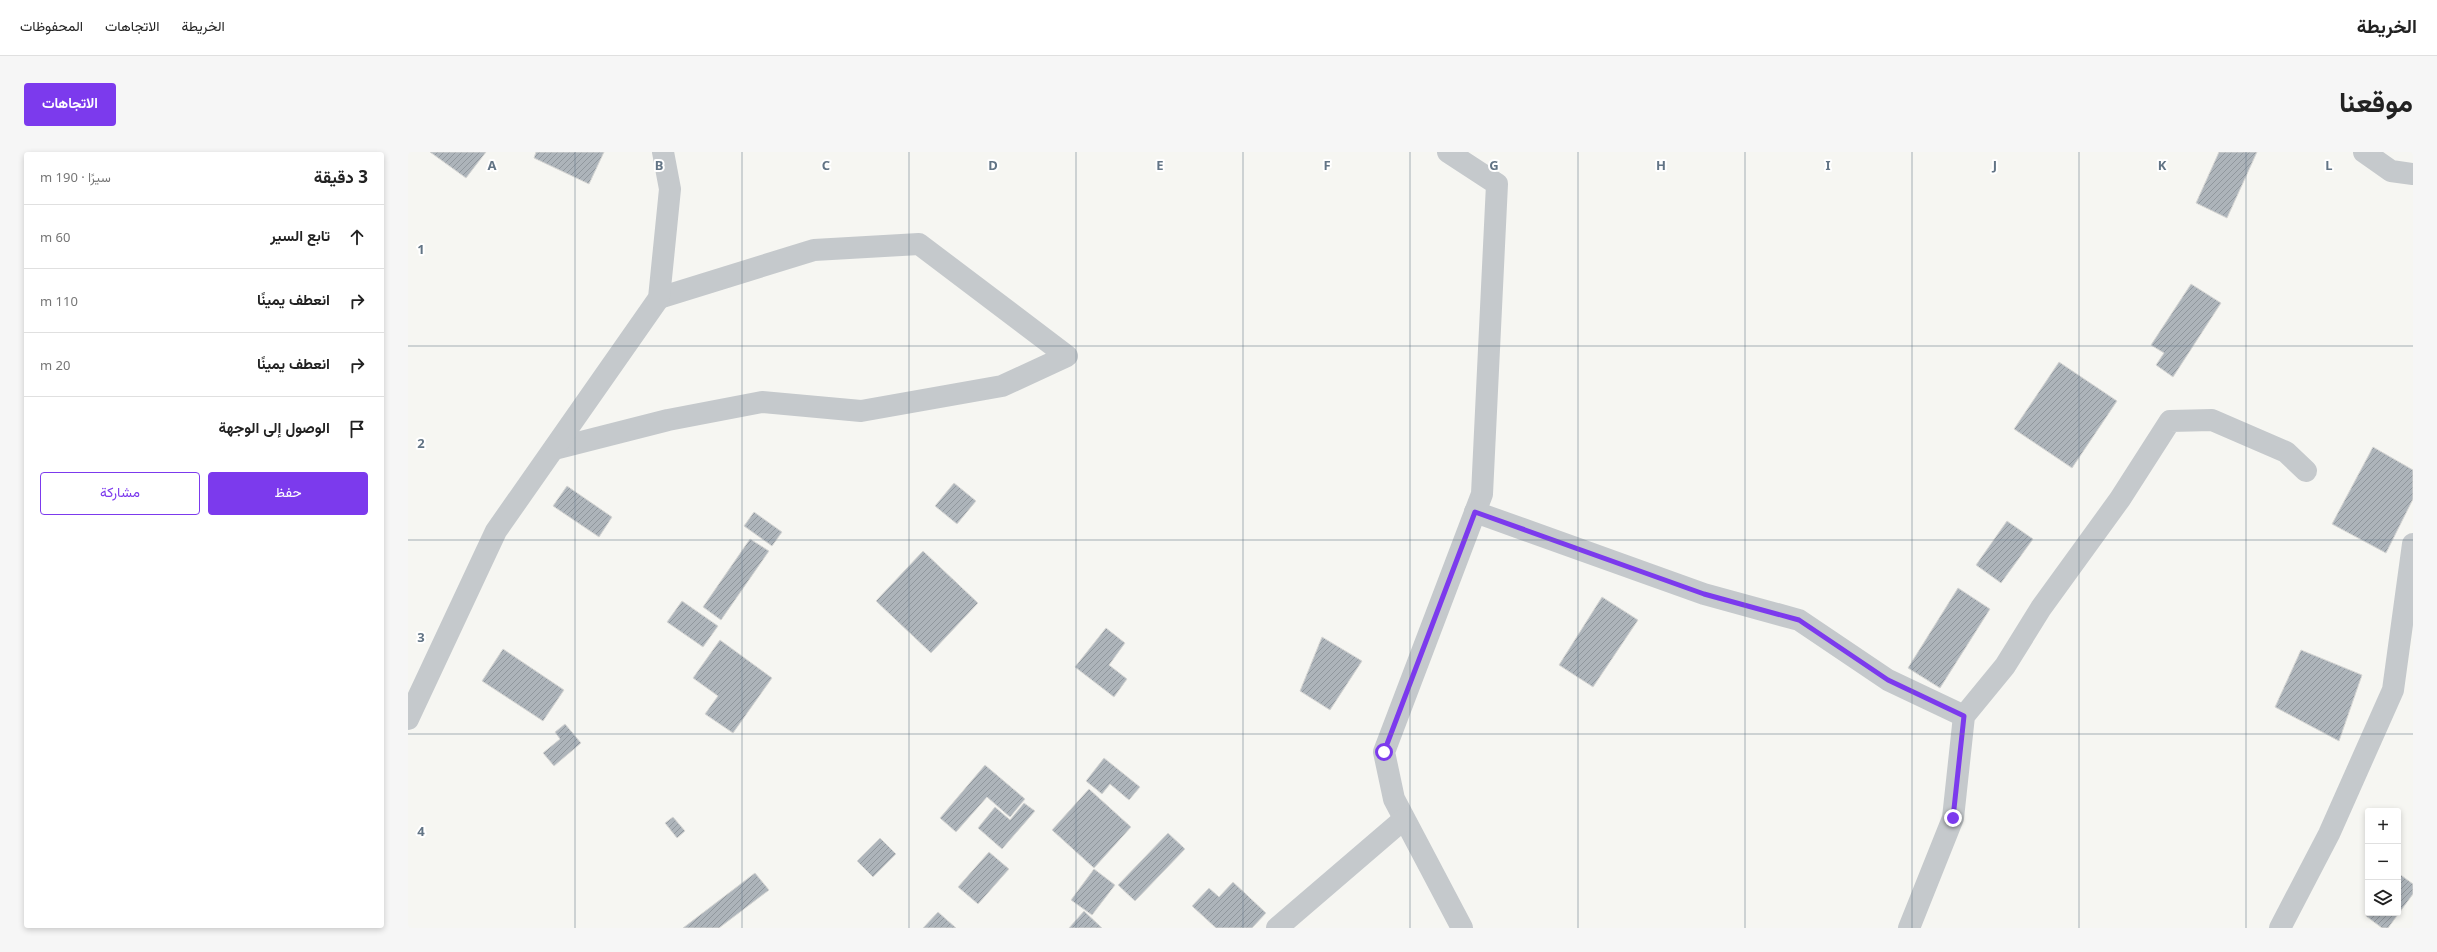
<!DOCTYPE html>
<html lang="ar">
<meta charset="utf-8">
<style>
:root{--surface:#fff;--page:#f6f6f6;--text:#222;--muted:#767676;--line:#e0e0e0;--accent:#7c3aed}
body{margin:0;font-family:"Noto Sans",Vazirmatn,sans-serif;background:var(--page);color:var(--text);direction:rtl}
.controls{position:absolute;right:12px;bottom:12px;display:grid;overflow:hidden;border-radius:4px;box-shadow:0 2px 6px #0003}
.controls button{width:36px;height:36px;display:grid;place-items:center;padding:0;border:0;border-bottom:1px solid var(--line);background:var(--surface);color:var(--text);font:20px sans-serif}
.stop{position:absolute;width:12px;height:12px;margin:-9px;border:3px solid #7c3aed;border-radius:50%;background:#fff}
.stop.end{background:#7c3aed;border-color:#fff;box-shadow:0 1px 4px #0008}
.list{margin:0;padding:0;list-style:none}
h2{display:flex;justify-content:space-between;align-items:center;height:52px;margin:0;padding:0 16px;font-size:17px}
h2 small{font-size:13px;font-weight:400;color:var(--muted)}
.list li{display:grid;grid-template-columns:26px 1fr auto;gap:12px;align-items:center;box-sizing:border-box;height:64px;padding:0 16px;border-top:1px solid var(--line)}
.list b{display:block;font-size:15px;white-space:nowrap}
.list em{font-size:13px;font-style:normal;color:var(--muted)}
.actions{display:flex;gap:8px;padding:12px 16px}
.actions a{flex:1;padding:9px 0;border:1px solid var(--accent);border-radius:4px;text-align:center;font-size:14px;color:var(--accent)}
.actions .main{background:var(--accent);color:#fff}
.icon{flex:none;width:22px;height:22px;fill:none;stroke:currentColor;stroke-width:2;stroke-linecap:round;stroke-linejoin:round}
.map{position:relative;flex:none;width:2005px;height:776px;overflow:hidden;direction:ltr;border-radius:4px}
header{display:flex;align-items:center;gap:24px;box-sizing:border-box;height:56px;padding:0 20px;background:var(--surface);border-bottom:1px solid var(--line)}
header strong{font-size:19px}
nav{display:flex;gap:22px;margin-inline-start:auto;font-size:14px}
.intro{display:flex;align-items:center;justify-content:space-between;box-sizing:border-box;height:96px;padding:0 24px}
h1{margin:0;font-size:28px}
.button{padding:10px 18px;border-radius:4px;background:var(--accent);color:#fff;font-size:14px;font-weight:700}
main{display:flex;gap:24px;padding:0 24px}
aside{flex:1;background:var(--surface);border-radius:4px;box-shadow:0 2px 6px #0003}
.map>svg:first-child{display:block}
.building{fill:url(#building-hatch);stroke:#d7d7d5}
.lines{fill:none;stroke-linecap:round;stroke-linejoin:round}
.minor{stroke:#c5c9cc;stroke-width:22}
.route{stroke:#7c3aed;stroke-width:5}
.grid{fill:none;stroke:#627485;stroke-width:1;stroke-opacity:0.55}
.grid-label{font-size:13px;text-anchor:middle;font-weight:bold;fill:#627485;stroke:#fff;stroke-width:4;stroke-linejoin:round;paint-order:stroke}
</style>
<header>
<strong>الخريطة</strong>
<nav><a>الخريطة</a><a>الاتجاهات</a><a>المحفوظات</a></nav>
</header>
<div class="intro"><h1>موقعنا</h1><a class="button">الاتجاهات</a></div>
<main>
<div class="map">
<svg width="2005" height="776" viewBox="0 0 2005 776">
<defs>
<pattern id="building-hatch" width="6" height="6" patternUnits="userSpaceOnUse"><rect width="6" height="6" fill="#adb4ba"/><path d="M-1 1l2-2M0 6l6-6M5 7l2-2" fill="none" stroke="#90979d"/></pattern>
</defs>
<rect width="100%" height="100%" fill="#f6f6f2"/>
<g class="building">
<polygon points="22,0 78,0 58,26"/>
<polygon points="128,0 196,0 181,32 126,6"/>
<polygon points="1811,0 1849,0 1819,66 1788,51"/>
<polygon points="1783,132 1813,151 1765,225 1748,213 1756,201 1743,193"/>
<polygon points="1651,210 1709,249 1664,316 1606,277"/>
<polygon points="1965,295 2005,318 2005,347 1978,401 1924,372"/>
<polygon points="546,331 568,349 549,372 527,354"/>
<polygon points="159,334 204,365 191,385 145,354"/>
<polygon points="346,360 374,380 364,394 336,374"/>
<polygon points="1599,369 1625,387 1593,431 1568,413"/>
<polygon points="342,387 361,399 313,468 295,455"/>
<polygon points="515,399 570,451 523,501 468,449"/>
<polygon points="1550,436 1582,457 1532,536 1500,516"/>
<polygon points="1194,445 1230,468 1185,535 1151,513"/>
<polygon points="274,449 310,474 295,495 259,470"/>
<polygon points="698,476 717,491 701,513 719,527 706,545 667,515"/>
<polygon points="914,485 954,509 922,558 892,539"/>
<polygon points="312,488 364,526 325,581 297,562 310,544 285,526"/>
<polygon points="95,497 156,538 135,569 74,529"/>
<polygon points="1893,498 1954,523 1931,589 1867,555"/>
<polygon points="157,572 173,591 146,614 135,601 152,587 147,580"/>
<polygon points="696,606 732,635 721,648 702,632 694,642 678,629"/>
<polygon points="577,613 617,647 602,665 579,645 548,680 532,666"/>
<polygon points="681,637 723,675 686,716 644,678"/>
<polygon points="616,651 627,659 594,697 570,676 587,655 602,668"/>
<polygon points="265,665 277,679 269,686 257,671"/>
<polygon points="760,681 777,697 727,749 710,733"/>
<polygon points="472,686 488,702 465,725 449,709"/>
<polygon points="581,700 601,717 570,752 550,735"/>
<polygon points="686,717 707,733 684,763 663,748"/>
<polygon points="347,721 361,738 311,776 275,776"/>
<polygon points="1990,721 2005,732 2005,742 1980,776 1974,776 1958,764 1961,761 1990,761"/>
<polygon points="825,730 858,761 844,776 808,776 784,754 801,736 811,745"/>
<polygon points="676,759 694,776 661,776"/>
<polygon points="530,760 548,776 515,776"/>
</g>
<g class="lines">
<g class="minor">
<polyline points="1040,0 1089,32 1074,342 976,600 986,647 1054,776"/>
<polyline points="1956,0 1983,19 2005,22"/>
<polyline points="146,297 260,268 354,250 453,259 594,234 659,204 511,92 406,98 251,146"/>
<polyline points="1067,360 1296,442 1391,468 1480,528 1556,564"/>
<polyline points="0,567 88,379 251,146 262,37 255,0"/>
<polyline points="869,776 996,667"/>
<polyline points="1501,776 1545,666 1556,564 1597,514 1633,456 1712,347 1762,269 1804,268 1878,300 1898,319"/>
<polyline points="1872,776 1921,682 1985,538 2005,392"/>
</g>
</g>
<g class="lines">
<polyline class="route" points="976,600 1067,360 1296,442 1391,468 1480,528 1556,564 1545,666"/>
</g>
<path class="grid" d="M167 0V776M334 0V776M501 0V776M668 0V776M835 0V776M1002 0V776M1170 0V776M1337 0V776M1504 0V776M1671 0V776M1838 0V776M0 194H2005M0 388H2005M0 582H2005"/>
<g class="grid-label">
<text x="84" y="18">A</text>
<text x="251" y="18">B</text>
<text x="418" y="18">C</text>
<text x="585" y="18">D</text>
<text x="752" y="18">E</text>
<text x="919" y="18">F</text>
<text x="1086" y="18">G</text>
<text x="1253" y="18">H</text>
<text x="1420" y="18">I</text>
<text x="1587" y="18">J</text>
<text x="1754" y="18">K</text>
<text x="1921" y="18">L</text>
<text x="13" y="102">1</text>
<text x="13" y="296">2</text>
<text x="13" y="490">3</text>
<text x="13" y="684">4</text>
</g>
</svg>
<div class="controls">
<button>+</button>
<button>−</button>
<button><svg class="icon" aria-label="layers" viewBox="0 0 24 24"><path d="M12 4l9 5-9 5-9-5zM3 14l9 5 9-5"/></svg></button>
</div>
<div class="stop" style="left:976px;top:600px"></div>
<div class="stop end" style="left:1545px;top:666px"></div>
</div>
<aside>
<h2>3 دقيقة<small>سيرًا · 190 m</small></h2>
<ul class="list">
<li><svg class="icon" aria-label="ahead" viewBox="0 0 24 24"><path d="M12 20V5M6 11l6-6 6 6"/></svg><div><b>تابع السير</b></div><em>60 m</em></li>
<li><svg class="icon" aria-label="right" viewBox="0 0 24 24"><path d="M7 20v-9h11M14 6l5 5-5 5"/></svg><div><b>انعطف يمينًا</b></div><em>110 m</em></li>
<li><svg class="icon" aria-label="right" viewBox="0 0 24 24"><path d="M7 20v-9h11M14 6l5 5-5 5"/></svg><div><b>انعطف يمينًا</b></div><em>20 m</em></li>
<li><svg class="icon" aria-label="arrive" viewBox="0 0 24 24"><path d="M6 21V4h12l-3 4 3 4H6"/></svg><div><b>الوصول إلى الوجهة</b></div></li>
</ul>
<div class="actions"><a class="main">حفظ</a><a>مشاركة</a></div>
</aside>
</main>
